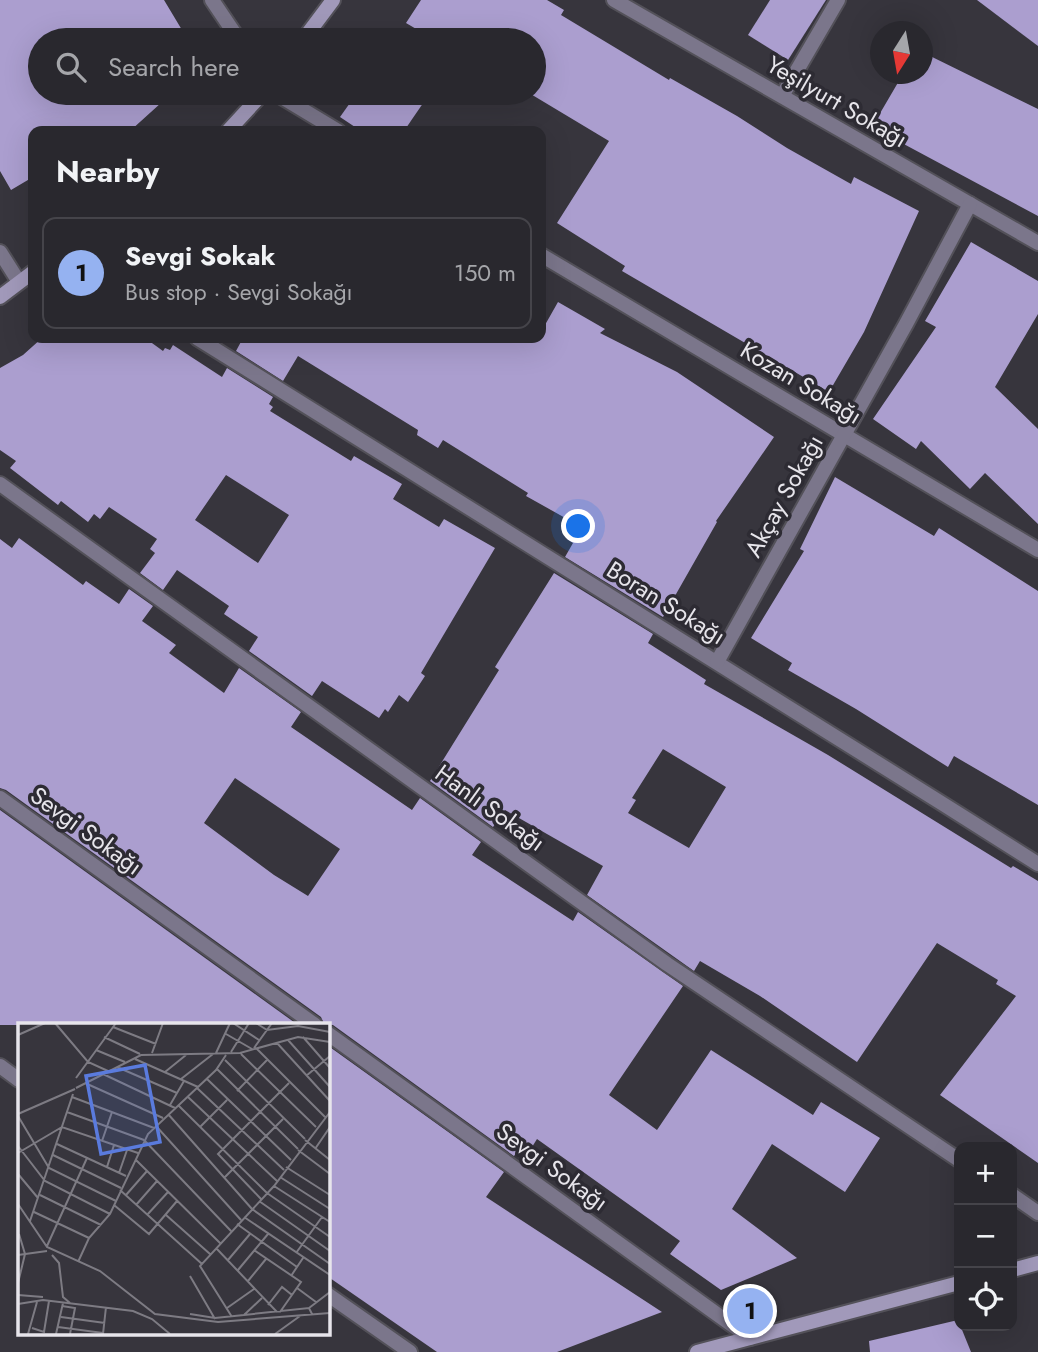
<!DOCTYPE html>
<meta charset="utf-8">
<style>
:root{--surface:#29282e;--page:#313036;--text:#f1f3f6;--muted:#a5a6aa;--line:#45444a;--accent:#95b2f1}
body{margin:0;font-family:Jost,sans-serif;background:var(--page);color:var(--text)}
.controls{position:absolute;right:21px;bottom:21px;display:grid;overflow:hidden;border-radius:14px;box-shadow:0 7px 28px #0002}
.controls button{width:63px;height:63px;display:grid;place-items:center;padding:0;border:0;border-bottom:2px solid var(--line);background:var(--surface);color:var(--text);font:35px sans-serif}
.compass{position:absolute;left:870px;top:21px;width:63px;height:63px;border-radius:50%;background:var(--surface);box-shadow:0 7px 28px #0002;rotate:191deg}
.you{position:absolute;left:579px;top:527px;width:24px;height:24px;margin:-18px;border:5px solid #fff;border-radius:50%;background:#1a73e8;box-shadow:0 0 0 10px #1a73e833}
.badge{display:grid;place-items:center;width:46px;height:46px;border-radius:50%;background:var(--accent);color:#111;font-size:23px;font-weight:700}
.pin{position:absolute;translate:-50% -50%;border:4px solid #fff;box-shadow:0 2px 7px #0006}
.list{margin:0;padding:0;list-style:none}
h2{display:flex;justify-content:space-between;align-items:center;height:91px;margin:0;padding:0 28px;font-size:30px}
h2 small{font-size:23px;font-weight:400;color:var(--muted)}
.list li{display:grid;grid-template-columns:46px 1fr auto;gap:21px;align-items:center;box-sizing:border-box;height:112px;margin:0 14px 14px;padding:0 14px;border:2px solid var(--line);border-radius:14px}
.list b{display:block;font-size:26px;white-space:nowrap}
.list p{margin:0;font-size:23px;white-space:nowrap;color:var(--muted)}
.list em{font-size:23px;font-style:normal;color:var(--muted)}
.icon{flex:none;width:38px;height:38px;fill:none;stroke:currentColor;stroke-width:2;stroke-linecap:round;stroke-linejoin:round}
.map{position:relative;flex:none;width:1038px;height:1352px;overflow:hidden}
.search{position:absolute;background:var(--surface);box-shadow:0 7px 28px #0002;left:28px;top:28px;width:518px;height:77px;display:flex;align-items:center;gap:18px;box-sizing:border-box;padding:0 24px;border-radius:38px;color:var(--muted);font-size:26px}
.panel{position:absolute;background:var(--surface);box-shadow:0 7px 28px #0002;left:28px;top:126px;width:518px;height:217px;border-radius:14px}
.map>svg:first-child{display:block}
.building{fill:#ab9ecf;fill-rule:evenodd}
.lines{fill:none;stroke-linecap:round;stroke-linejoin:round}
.street-casing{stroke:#535159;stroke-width:18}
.secondary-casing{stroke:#535159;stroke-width:18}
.street{stroke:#7b768b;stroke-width:14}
.secondary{stroke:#a199ba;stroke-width:14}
.labels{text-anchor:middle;stroke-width:7;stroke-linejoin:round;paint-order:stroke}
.street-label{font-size:24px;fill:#e7e5eb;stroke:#2d2b33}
.inset-road{fill:none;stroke:#7d7b83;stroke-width:2}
.view{fill:#5a7bde;fill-opacity:0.15;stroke:#5a7bde;stroke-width:3.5}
.inset-edge{fill:none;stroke:#e7e5eb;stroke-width:3.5}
</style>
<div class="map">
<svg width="1038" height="1352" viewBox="0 0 1038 1352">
<rect width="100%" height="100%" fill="#37353d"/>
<g class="building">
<polygon points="0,0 164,0 188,40 40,40 40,93 172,93 130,131 33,131 33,177 11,190 0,171"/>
<polygon points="421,0 547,0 564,10 561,15 669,80 670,78 737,116 787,148 851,184 854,177 919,211 864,332 829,392 622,271 625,266 557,223 609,141 529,93 534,93 534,40 435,40 406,23"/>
<polygon points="770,0 826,0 788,60 748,35"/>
<polygon points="977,0 1038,0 1038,46"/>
<polygon points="922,52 1038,109 1038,216 872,127 903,74 922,74"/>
<polygon points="357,93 430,93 404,131 361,131 340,117"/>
<polygon points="971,242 1038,281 1038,314 995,387 1038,429 1038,524 985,473 970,489 921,441 916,449 873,419 936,327 925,321"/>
<polygon points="558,302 605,329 600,333 677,372 774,437 716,521 717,522 663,617 565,557 573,543 567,539 576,524 526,496 528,493 443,440 438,448 417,435 418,430 298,356 283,381 236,351 243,338 541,338 541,332"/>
<path d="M42 338H145L163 351 165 348 170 350 173 345 222 377 227 368 273 397 269 404 273 407 270 411 351 461 354 456 402 484 393 499 439 527 444 519 495 548 421 673 425 676 408 702 399 695 388 712 385 709 379 718 322 681 312 696 249 651 258 637 224 614 229 606 177 570 163 590 140 573 155 553 150 549 157 539 109 507 100 519 94 514 88 522 61 501 58 505 10 468 16 461 0 450V368L23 355ZM226 475 289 515 258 563 195 520Z"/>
<polygon points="835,477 934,536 939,528 1038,591 1038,805 954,756 948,767 856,709 788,670 792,663 751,638 804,551 800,549"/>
<path d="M19 538 83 585 86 581 119 604 129 589 153 606 142 621 176 645 169 653 224 693 239 668 301 712 291 727 412 810 420 798 481 842 472 855 573 921 578 912 683 986 609 1095 657 1130 711 1050 813 1115 821 1102 880 1138 845 1192 772 1144 732 1209 797 1258 721 1290 670 1254 680 1241 537 1139 532 1147 524 1142 514 1156 333 1025 324 1024 321 1017 6 790 0 788V539L12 548ZM235 778 340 849 308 896 274 875 204 823Z"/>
<path d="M554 573 653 634 648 643 706 680 704 684 828 755 1011 868 1013 866 1038 881V1163L940 1095 1016 996 996 984 998 980 937 943 857 1062 760 996 700 961 694 971 587 895 603 866 505 810 493 827 430 781 499 670 495 667ZM663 749 726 787 689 848 628 813 636 800 632 798Z"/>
<polygon points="0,810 298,1025 0,1025"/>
<polygon points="327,1045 504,1172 486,1197 662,1312 557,1352 437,1352 327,1276"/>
<polygon points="958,1320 971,1352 870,1352 869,1341"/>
</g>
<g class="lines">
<g class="street-casing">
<g id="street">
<polyline points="212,0 239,40"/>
<polyline points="614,0 1038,243"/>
<polyline points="275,93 338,131"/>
<polyline points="782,96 838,0"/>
<polyline points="0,252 19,282"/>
<polyline points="541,255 1038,550"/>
<path d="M197 338C477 515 759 687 1038 864"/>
<polyline points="0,484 667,964 959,1160"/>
<polyline points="717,662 906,324 970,204"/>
<polyline points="0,798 315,1025"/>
<polyline points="327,1033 750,1338"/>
<polyline points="0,1066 19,1080"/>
<polyline points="1012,1195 1038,1213"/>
<polyline points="327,1294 410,1352"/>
</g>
</g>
<g class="secondary-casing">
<g id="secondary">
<polyline points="303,40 333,0"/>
<polyline points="228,131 263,93"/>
<polyline points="0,297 33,272"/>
<polyline points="1012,1270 1038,1263"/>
<polyline points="697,1352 959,1283"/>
</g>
</g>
<use href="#street" class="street"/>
<use href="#secondary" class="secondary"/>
</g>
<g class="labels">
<g class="street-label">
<text transform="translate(837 102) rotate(30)" y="8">Yeşilyurt Sokağı</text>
<text transform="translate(801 383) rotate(31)" y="8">Kozan Sokağı</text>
<text transform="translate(784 496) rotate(-61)" y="8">Akçay Sokağı</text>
<text transform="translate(666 603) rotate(32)" y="8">Boran Sokağı</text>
<text transform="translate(490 808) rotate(36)" y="8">Hanlı Sokağı</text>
<text transform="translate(86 831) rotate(36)" y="8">Sevgi Sokağı</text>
<text transform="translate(552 1167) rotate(36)" y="8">Sevgi Sokağı</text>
</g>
</g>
<g transform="translate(18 1023)">
<rect width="312" height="312" fill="#37353d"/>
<path class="inset-road" d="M37 0 70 39 90 48M215 0 241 17M238 0 249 7 280 3 312 9M95 4 138 21M208 11 234 26M0 12 27 0M86 14 122 31M285 14 312 45M270 17 312 64M259 20 312 78M236 25 254 0M239 26 307 94M78 27 107 39M213 29 231 0M134 30 145 0M198 30 212 0M223 31 298 104M117 36 180 64M207 37 287 116M99 44 159 70M199 46 280 126M147 49 168 32M85 51 157 85M288 53 312 33M58 55 98 0M163 56 195 31M189 56 273 137M67 60 145 95M58 65 123 32 222 30 280 14 312 19M179 65 266 147M219 68 249 37M54 74 136 105M170 74 259 158M152 82 166 58M160 82 249 170M49 89 126 117M0 91 57 66M150 91 234 186M0 93 31 145 98 178M138 103 223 197M182 104 209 77M126 117 213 208M287 117 312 137M84 118 94 89M39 121 108 153M0 123 27 158 92 191M297 126 312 104M280 127 312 151M0 130 44 104 120 130M35 132 103 165M118 137 202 220M89 144 96 122M268 144 312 172M101 150 109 127M0 151 20 175M262 154 312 186M206 155 265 96M256 163 312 199M102 167 184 241M249 170 312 214M22 172 83 202M108 172 129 148M243 176 200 131 271 60M241 178 312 228M0 181 29 224 82 248 137 291 200 299 312 290M96 182 131 211 159 178M118 182 139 158M234 186 312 241M16 189 71 215M129 192 150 169M148 192 192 231M226 194 312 252M12 198 55 71M219 201 279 244M29 223 69 135M198 225 259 289M236 227 283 259 262 289M278 230 304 194M0 232 29 228M34 232 41 240 45 274 52 280M210 237 232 211M60 239 71 215 92 191 130 111 198 47 208 32M220 247 250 211M172 253 197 296M273 253 285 235M230 258 248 236M0 260 7 231 1 211M279 265 298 279M0 272 25 274M0 281 25 277 115 288 134 296 152 311M250 282 264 264 274 272M44 283 57 285 52 311M209 285 236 266M291 285 312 269M172 291 197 295 291 285 294 291M226 292 244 275M43 294 87 300M214 294 182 243 256 163 312 89M40 304 85 310M14 305 26 309 31 278M10 311 19 279M38 311 45 280M85 311 88 284M257 311 282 293"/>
<path class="view" d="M127 42 142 119 83 131 68 53Z"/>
<rect width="312" height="312" class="inset-edge"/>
</g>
</svg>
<div class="controls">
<button>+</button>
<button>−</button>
<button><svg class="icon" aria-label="locate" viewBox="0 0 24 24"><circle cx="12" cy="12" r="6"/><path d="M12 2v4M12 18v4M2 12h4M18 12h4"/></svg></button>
</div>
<svg class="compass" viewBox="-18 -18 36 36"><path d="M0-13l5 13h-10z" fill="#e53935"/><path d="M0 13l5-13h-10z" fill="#a5a6aa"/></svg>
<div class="you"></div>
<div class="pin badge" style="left:750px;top:1311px">1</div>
<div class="search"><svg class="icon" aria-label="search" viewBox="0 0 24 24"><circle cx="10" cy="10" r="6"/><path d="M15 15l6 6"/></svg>Search here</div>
<section class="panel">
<h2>Nearby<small></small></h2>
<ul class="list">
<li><span class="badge">1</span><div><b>Sevgi Sokak</b><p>Bus stop · Sevgi Sokağı</p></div><em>150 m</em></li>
</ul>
</section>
</div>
